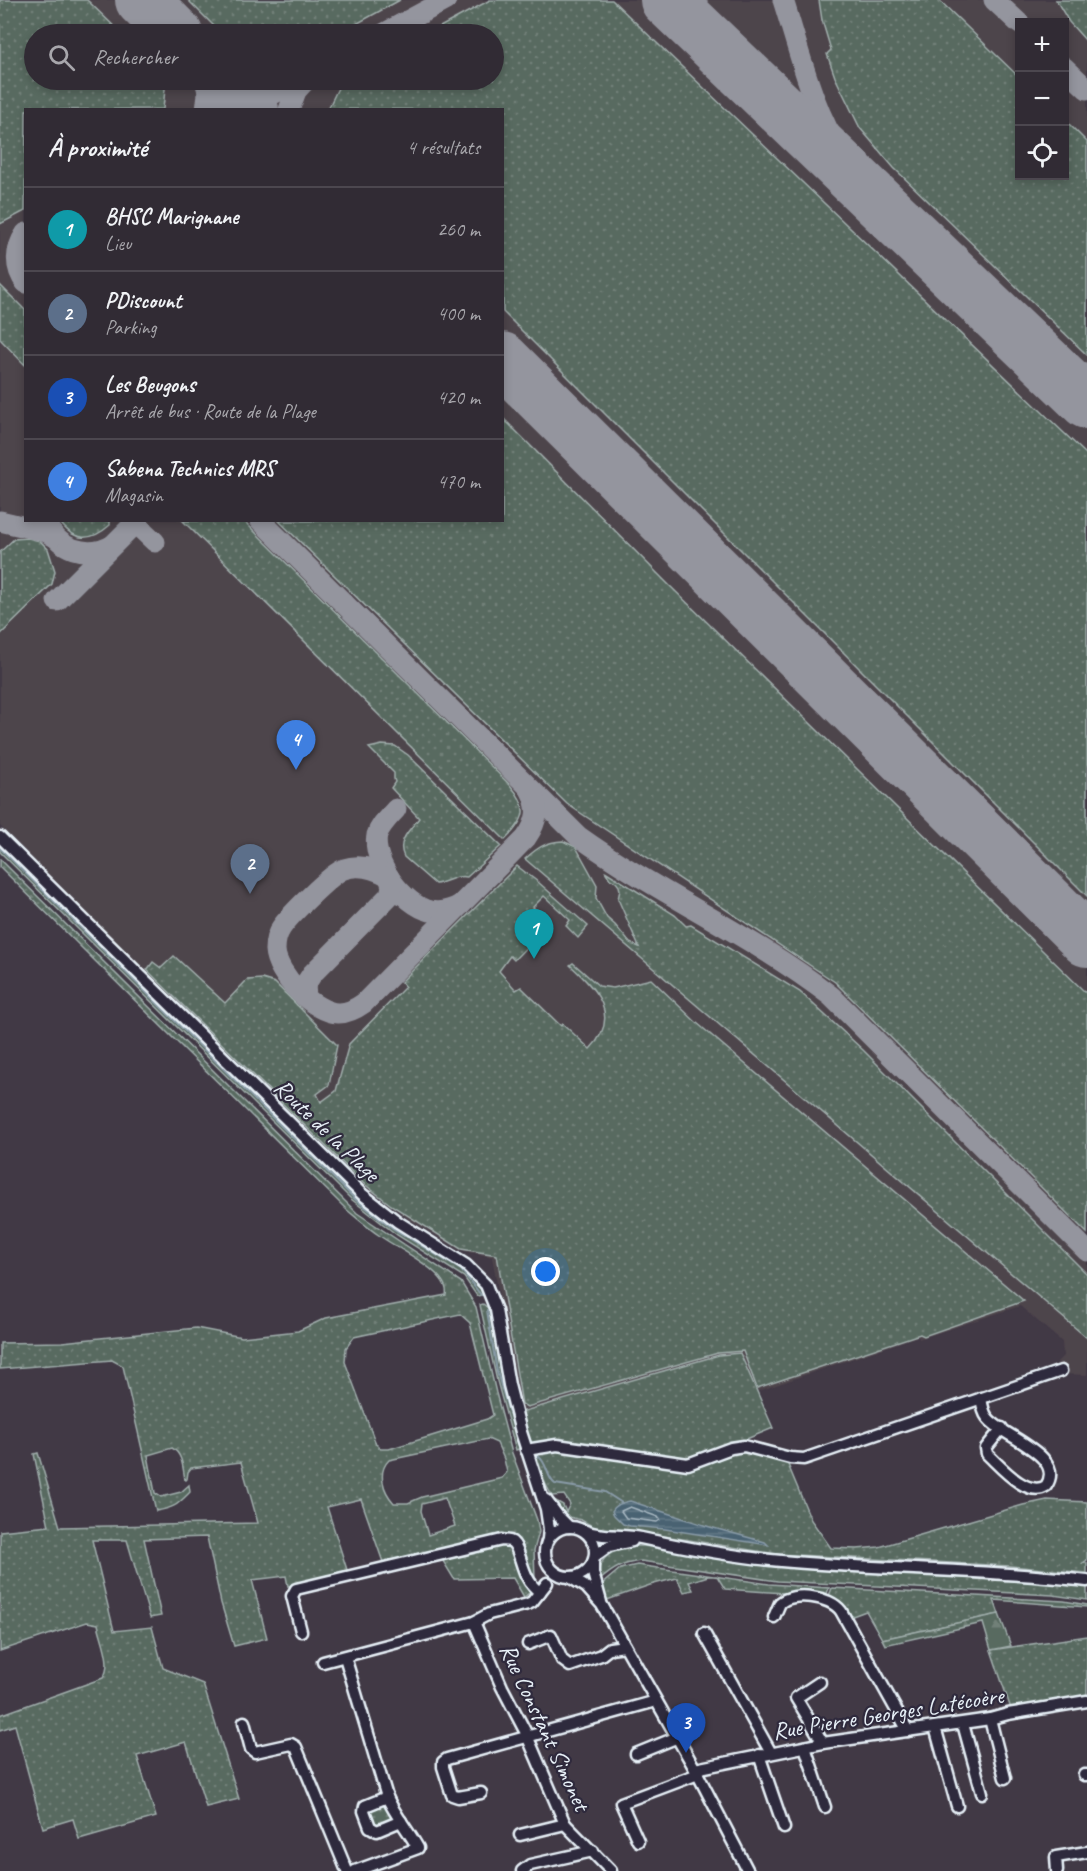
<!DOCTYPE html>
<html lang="fr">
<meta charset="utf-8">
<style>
:root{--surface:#312b34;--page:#39333c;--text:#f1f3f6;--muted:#a8a7ac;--line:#4c474f;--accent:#e69b98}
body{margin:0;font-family:Caveat,sans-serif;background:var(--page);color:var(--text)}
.controls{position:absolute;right:18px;top:18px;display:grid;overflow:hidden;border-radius:0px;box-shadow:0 3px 9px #0003}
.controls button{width:54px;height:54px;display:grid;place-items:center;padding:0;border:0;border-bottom:2px solid var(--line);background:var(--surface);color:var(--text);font:30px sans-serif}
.you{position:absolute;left:546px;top:1272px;width:21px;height:21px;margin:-15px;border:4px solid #fff;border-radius:50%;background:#1a73e8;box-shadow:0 0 0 9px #1a73e833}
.badge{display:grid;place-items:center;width:39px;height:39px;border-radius:50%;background:var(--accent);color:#fff;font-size:20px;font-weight:700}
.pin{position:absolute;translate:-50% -50px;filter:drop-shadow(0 2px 3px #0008)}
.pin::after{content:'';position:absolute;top:32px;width:21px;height:18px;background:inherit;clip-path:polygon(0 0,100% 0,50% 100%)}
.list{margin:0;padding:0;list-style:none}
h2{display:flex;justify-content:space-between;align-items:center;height:78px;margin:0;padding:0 24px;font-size:26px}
h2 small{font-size:20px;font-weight:400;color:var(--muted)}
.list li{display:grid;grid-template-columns:39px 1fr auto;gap:18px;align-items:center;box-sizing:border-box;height:84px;padding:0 24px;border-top:2px solid var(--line)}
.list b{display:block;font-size:22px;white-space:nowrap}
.list p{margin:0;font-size:20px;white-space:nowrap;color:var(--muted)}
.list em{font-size:20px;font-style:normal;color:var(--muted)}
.icon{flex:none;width:33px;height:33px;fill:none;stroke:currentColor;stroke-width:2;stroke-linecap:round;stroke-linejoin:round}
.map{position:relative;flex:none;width:1087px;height:1871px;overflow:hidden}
.search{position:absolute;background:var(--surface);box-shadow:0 3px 9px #0003;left:24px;top:24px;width:480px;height:66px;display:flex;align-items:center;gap:15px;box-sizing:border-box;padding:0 21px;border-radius:33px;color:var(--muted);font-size:22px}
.panel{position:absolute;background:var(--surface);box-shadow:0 3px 9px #0003;left:24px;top:108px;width:480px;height:414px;border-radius:0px}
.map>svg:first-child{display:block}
.built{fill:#4e444b;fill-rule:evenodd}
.grass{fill:url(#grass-dots);stroke:#a0aeac;stroke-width:1.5;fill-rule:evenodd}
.forest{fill:url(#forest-firs);stroke:#a0aeac;stroke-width:1.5}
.water{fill:url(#water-rules);stroke:#899ba8;stroke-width:1.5}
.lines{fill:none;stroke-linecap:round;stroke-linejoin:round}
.shore{stroke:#a8b8c2;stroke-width:1.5}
.stream{stroke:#899ba8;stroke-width:2}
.taxiway{stroke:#94959e;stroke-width:21}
.runway{stroke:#94959e;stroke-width:54}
.minor-casing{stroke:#e8f1f8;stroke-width:15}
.minor{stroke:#2f2a3d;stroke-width:10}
.labels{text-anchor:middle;stroke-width:4.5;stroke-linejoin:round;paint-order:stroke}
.street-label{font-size:24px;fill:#e8f1f8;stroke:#2f2a3d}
</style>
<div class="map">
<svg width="1087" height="1871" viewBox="0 0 1087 1871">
<defs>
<pattern id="grass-dots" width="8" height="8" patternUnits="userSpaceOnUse" patternTransform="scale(1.5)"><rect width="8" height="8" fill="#596a61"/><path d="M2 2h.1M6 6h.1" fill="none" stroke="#718078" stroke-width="1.8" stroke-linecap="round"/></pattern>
<pattern id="forest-firs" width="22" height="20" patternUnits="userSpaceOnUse" patternTransform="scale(1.5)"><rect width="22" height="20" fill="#596a61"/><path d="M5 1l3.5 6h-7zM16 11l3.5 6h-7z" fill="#718078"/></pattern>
<pattern id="water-rules" width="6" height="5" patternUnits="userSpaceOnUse" patternTransform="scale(1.5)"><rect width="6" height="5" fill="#496272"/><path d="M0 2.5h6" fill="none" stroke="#637987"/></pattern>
</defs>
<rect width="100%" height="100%" fill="#413945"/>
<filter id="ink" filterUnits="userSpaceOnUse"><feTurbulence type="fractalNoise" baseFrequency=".0167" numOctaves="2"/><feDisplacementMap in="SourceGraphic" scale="12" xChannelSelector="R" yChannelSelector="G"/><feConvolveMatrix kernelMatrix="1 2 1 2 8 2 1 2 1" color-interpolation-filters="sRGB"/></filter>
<g filter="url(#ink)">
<path class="built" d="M0 0H1087V1375L1062 1374 1057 1362 1063 1356 1062 1342 1020 1306 919 1339 918 1336 756 1392 740 1353 719 1355 521 1412 492 1257 460 1250 409 1219 363 1185 311 1132 315 1129 308 1122 304 1126 279 1103 0 826ZM1020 22H1064V176H1020ZM34 34H494V80H34ZM26 110H502V520H26Z"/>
<g class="grass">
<polygon points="0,0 87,0 122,34 34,34 34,80 161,80 165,89 163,109 26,110 25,211 0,224"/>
<polygon points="188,0 400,0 338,34 222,34"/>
<polygon points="490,0 612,0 1087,455 1087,896 503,312 502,110 328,109 339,86 346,80 494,80 494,34 427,34"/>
<polygon points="819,0 939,0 1019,77 1020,176 1064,176 1065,120 1087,142 1087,355 894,168 860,128 835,77 827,54 831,50 822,20"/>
<polygon points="1056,0 1087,0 1087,42 1069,22"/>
<polygon points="0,285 25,310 25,365 0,339"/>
<polygon points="503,418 670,586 1087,994 1087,1233 835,982 567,804 279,521 502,520"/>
<path d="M59 521H110V525C91 542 74 542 59 521Z"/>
<path d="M183 521H244L510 785C530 808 526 819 505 840Z"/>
<polygon points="28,538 40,541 48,549 55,571 52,584 0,635 0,552 14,539"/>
<path d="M382 745 395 746 408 755 501 846 467 877C456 874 447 883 435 884L404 857C396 841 410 830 419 818L391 788 395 782 394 779V773L369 748Z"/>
<path d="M563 841 576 847 597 885 596 898 607 918 615 925 630 943 639 947 618 899 620 890 619 886 616 882 610 879 605 871 675 915 686 926 691 925 800 992 863 1050 1087 1274V1338L525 859C538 847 546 842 563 841Z"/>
<path d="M0 843 417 1241C437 1253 477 1271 483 1295L477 1296 464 1277 397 1235 351 1199 0 852Z"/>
<path d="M0 859 357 1213 461 1282 476 1307 496 1393 512 1453 537 1520 539 1532 534 1550 535 1579 539 1585 524 1597 513 1578 454 1579 437 1551 384 1565 361 1499 327 1507 348 1573 288 1586 286 1576 252 1580 267 1638 234 1646 221 1603 207 1537 144 1539 161 1616 150 1618 127 1540H92L114 1631 152 1627 163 1668 203 1684 239 1799 206 1807 186 1742 137 1756 156 1817 79 1839 73 1819 43 1828 15 1725 0 1730V1715L103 1678C113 1664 101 1639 98 1624L87 1622 0 1651V1531L49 1526 34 1454 38 1453 60 1527 258 1523 241 1462 191 1468 188 1472 187 1479 185 1480C183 1469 183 1454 172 1448L148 1455 155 1493 161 1497 181 1492 189 1485 190 1492C177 1505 175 1508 156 1511L123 1366 112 1360 0 1369V1343L62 1342 196 1328 242 1337 298 1331 326 1318 446 1295C451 1273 396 1248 380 1236 368 1228 358 1219 347 1210L0 867ZM460 1314 470 1323 493 1415 487 1419 389 1449H381L376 1444 345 1362 346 1348 354 1337ZM488 1439 497 1443 504 1459 507 1472 502 1478 422 1497 408 1503H394C383 1491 377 1472 389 1460ZM445 1498 455 1526 428 1535 421 1511 422 1504Z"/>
<path d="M517 866 538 882 588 926 578 938 566 926 570 920 544 896 533 907 549 924 514 960 510 956 499 971 516 990 521 987 561 1026 563 1024 590 1049C622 1016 596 989 570 965L573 963 599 986 613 988 651 979 697 1023 1024 1301 924 1336 920 1334 757 1388 743 1351 718 1353 527 1407 522 1404 497 1255 461 1249 391 1205 363 1183 147 970 153 962 161 968 174 956 225 1003 247 980 262 979 275 983 337 1045 329 1085 317 1094 321 1102 336 1091 349 1044 405 987 401 982Z"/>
<polygon points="483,1304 489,1309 501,1373 522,1448 516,1450 497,1381 480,1305"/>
<polygon points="740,1353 773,1428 698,1459 684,1460 555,1442 531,1444 528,1442 521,1412 719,1355"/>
<polygon points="551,1448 683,1467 729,1452 743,1450 786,1460 811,1520 831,1548 857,1549 879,1547 1023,1505 1047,1500 1087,1502 1087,1560 1083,1563 1087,1563 1087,1573 1010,1566 776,1554 633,1531 598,1529 581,1520 569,1517 561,1510 556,1501 563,1505 566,1512 570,1504 564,1495 552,1496 545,1483 537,1457 537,1453"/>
<path d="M633 1546H644L767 1566 1077 1585 1087 1587V1600L1053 1595 777 1581 641 1561C623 1563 614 1568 600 1580 594 1557 616 1549 633 1546Z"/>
<polygon points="637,1565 769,1584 829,1588 826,1596 725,1589 717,1576 708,1576 689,1582 693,1590 684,1592 677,1578 650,1585 607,1600 601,1585 620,1569"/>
<polygon points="832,1588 1064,1601 1087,1605 1087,1607 994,1600 999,1614 882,1639 866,1611 847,1618 838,1604 829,1596"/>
<polygon points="1087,1636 1087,1696 1011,1709 991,1650"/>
<polygon points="385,1801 393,1819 375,1828 367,1808"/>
</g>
<polygon class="forest" points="999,1614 1011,1646 991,1650 983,1623 885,1645 882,1639"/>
<path class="water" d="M630 1501 710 1527 765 1542 768 1545 665 1529 630 1526 623 1524 614 1515 612 1511C616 1504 623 1502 630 1501Z"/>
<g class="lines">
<polygon class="shore" points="630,1507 658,1517 660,1520 657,1522 626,1518 621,1511"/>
<g class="stream">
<polyline points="0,848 356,1200 394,1229 461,1270 481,1295"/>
<polyline points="487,1310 497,1372 520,1449"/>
<path d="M538 1456C548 1463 546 1477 555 1484L605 1492 622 1503"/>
</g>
<g class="taxiway">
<path d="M783 0C800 53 812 109 843 156 857 177 873 194 890 213"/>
<polyline points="994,0 1020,24"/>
<polyline points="383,34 446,0"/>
<polyline points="1064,67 1087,89"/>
<polyline points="206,110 208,94 206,80"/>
<polyline points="243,110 299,80"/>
<polyline points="289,110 296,91 306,80"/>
<path d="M26 233C15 249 14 268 26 283"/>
<path d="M47 520C54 550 89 559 113 545"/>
<path d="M260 520 578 836C659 894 752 935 831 996L1087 1251"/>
<polyline points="0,521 47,532 53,536"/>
<polyline points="135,523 155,542"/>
<polyline points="57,601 138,520"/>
<path d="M396 809C389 817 380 825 377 835 371 862 404 905 430 911 441 913 452 910 462 904"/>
<path d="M388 876C374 868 359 864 344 869 332 873 289 916 281 928 277 934 275 943 275 950 276 974 315 1014 339 1013 349 1013 357 1008 364 1003L526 838C538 821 540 808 530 789"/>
<polyline points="306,997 305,985 312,974 390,895 392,886 389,877"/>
</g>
<g class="runway">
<polyline points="142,0 176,34"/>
<polyline points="667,0 1087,402"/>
<polyline points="222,80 252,110"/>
<polyline points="502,359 1087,940"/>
</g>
<g class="minor-casing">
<g id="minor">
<polyline points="0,837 362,1194 398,1222 466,1265 486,1285 496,1310 509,1385 521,1432 546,1509 549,1529 548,1539"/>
<path d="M981 1398C982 1404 983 1412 987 1417 1000 1436 1067 1455 1046 1486 1027 1498 1001 1467 987 1454L986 1448 1002 1428"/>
<polyline points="526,1450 557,1445 688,1464 731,1448 744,1446 790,1458 804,1459 1061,1371"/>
<polyline points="546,1500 558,1516 569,1527"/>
<circle cx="570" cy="1552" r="25"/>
<path d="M583 1530C601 1538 622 1534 641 1538 687 1548 734 1557 781 1561 883 1570 985 1569 1087 1581"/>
<polyline points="595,1556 609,1546 632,1541"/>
<polyline points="593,1562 593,1573 601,1602"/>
<polyline points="571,1578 586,1587 602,1605 695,1769 748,1871"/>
<path d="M774 1617 780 1603C793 1591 830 1596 841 1611L908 1731"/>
<polyline points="474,1622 502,1687 525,1731 565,1824 611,1871"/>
<path d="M301 1631 292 1596 296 1589 502 1540C506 1541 509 1540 512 1542 522 1550 520 1579 540 1592"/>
<polyline points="704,1633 771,1753"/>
<polyline points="528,1644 551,1635 562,1660 570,1666 601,1655 610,1648 625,1646"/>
<path d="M345 1657 387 1797C395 1815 408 1830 418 1848L355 1871"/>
<polyline points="323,1662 474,1622 489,1614 528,1604 532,1602 547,1583"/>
<polyline points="820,1682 796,1698 823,1743"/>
<polyline points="990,1719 1005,1778"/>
<polyline points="244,1722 251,1749 255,1752 291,1744 296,1747 347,1871"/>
<polyline points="963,1724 982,1793"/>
<polyline points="935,1727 957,1806"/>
<polyline points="805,1747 825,1807"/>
<polyline points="636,1754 678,1737"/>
<polyline points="759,1755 784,1828"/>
<polyline points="695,1769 823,1743 990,1719 1008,1714 1087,1701"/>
<polyline points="1084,1775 1087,1775"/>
<polyline points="481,1793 458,1797 452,1795 443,1767 443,1762 447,1759 656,1701"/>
<polyline points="387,1797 365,1806 364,1811 370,1827 377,1831 401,1821"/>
<polyline points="520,1835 565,1824"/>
<polyline points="638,1841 621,1803 698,1774"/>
<polyline points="522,1871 530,1865 593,1851"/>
<polyline points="1057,1871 1056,1857 1087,1852"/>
</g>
</g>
<use href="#minor" class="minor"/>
</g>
</g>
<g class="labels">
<g class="street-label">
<text transform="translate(327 1130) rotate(44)" y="8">Route de la Plage</text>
<text transform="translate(888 1713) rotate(-9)" y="8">Rue Pierre Georges Latécoère</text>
<text transform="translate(545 1727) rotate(65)" y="8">Rue Constant Simonet</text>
</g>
</g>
</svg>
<div class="controls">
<button>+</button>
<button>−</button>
<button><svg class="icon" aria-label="locate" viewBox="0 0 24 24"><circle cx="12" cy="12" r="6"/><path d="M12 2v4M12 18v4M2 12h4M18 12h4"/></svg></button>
</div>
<div class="you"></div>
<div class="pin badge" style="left:534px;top:959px;background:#0f9aa8">1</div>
<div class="pin badge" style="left:250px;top:894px;background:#5c6f8a">2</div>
<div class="pin badge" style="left:686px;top:1753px;background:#1a4fb4">3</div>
<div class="pin badge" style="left:296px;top:770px;background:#3f7fe0">4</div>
<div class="search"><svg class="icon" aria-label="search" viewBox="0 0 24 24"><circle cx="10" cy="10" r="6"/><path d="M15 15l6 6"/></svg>Rechercher</div>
<section class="panel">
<h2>À proximité<small>4 résultats</small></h2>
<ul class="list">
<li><span class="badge" style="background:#0f9aa8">1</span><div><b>BHSC Marignane</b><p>Lieu</p></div><em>260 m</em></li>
<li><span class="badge" style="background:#5c6f8a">2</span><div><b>PDiscount</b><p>Parking</p></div><em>400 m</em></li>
<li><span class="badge" style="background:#1a4fb4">3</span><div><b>Les Beugons</b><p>Arrêt de bus · Route de la Plage</p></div><em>420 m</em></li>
<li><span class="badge" style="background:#3f7fe0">4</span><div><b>Sabena Technics MRS</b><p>Magasin</p></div><em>470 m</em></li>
</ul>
</section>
</div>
